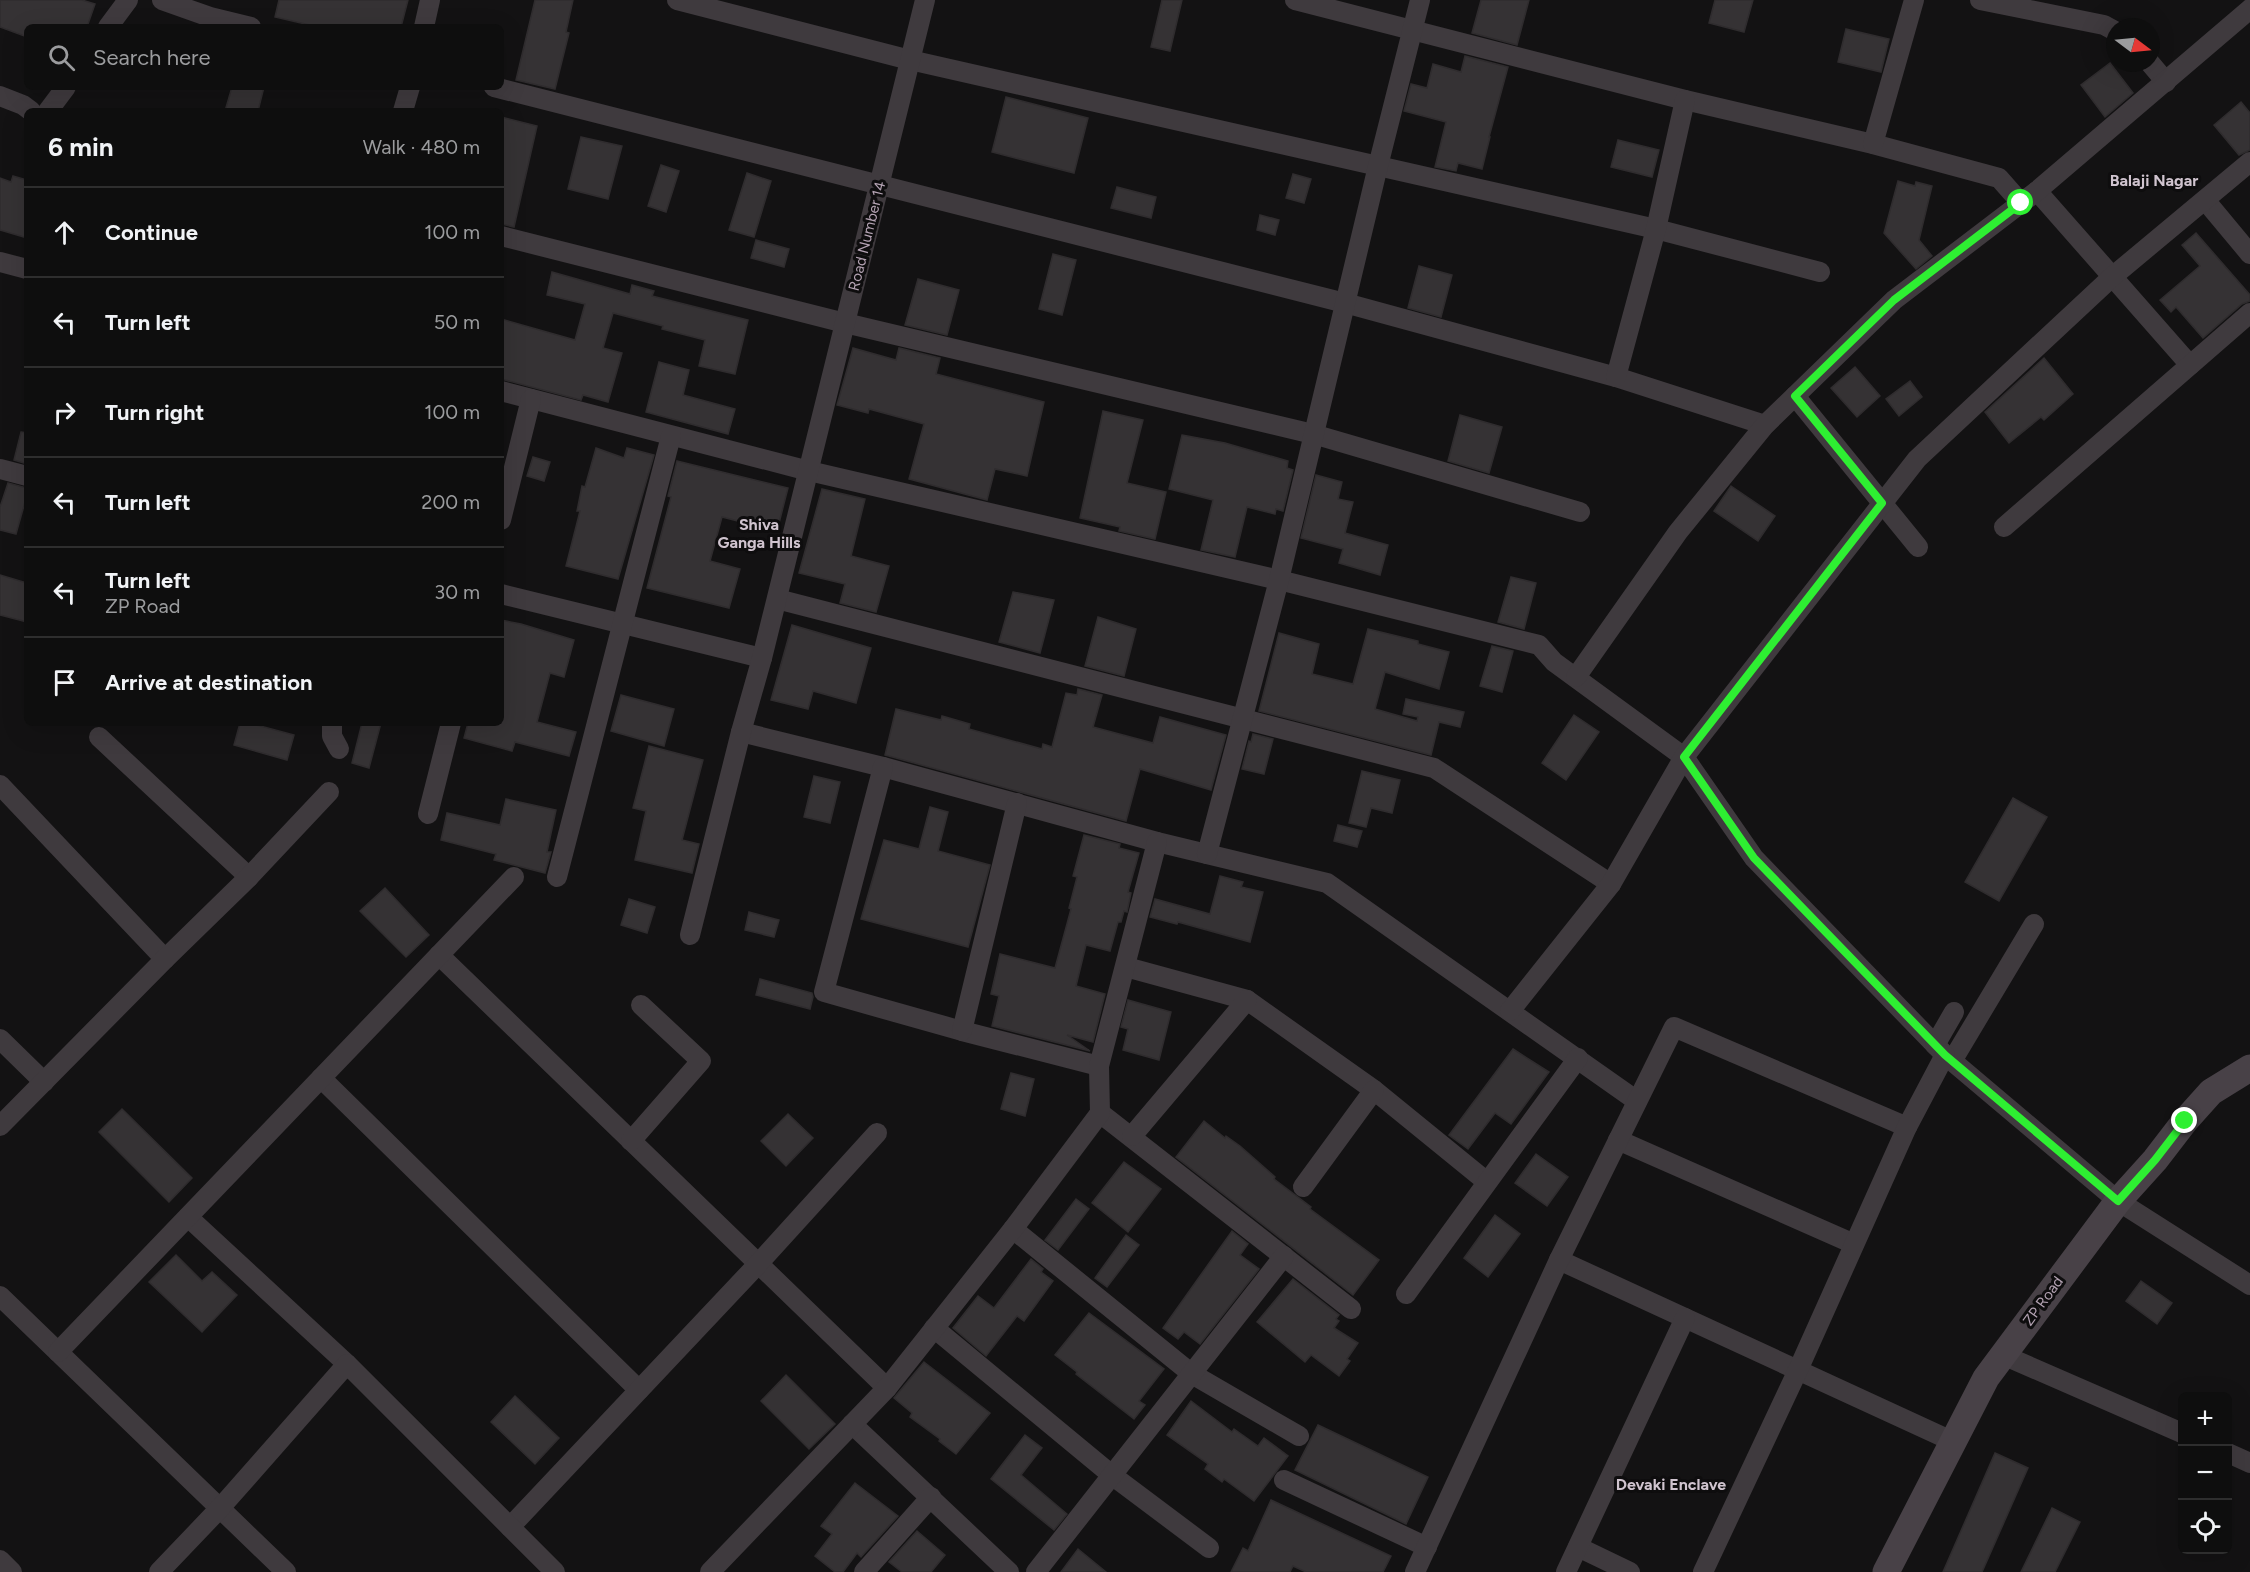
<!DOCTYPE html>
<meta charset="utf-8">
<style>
:root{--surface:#0e0e0e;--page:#171717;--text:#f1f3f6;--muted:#9b9c9e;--line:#2e2e2e}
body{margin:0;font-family:Figtree,sans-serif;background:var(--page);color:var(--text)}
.controls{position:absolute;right:18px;bottom:18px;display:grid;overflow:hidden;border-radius:9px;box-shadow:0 6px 24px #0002}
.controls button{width:54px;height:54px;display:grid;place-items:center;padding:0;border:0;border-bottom:2px solid var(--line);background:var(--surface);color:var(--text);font:30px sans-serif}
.compass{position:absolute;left:2106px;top:18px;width:54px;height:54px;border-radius:50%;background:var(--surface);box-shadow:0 6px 24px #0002;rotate:106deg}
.stop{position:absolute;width:18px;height:18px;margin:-14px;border:4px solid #2eef32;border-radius:50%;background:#fff}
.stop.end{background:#2eef32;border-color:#fff;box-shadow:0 2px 6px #0008}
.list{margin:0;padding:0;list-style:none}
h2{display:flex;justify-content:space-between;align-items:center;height:78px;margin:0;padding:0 24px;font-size:26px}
h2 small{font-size:20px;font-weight:400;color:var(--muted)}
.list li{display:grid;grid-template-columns:39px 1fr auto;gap:18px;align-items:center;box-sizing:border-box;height:90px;padding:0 24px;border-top:2px solid var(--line)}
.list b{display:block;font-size:22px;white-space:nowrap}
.list p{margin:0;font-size:20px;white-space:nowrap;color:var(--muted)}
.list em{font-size:20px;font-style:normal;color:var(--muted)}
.icon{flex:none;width:33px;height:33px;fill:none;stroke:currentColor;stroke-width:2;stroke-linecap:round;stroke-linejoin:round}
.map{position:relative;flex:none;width:2250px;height:1572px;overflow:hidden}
.search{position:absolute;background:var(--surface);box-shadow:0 6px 24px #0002;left:24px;top:24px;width:480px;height:66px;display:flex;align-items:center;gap:15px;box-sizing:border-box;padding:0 21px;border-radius:9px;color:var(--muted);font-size:22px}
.panel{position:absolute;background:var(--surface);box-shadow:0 6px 24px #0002;left:24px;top:108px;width:480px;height:618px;border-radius:9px}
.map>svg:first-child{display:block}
.building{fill:#353234;stroke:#2f2c2e;stroke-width:1.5}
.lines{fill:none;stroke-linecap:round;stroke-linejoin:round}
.street{stroke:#3f3a3e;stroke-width:20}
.secondary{stroke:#484147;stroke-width:27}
.route{stroke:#2eef32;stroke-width:8}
.labels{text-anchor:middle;stroke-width:6;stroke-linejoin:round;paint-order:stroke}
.street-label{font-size:15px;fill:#b4a3b3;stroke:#0e0d0e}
.neighbourhood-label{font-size:16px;font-weight:bold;fill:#d0c4cf;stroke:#0e0d0e}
</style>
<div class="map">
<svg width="2250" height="1572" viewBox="0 0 2250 1572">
<rect width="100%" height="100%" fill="#131213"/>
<g class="building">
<polygon points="0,0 82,0 95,4 87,27 27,27 27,37 0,27"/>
<polygon points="279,0 408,0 401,27 318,27 275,17"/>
<polygon points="535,0 573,0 566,32 569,33 555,89 516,80"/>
<polygon points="1162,0 1182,0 1170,51 1151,47"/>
<polygon points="1481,0 1529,0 1517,45 1472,33"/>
<polygon points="1715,0 1753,0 1744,32 1709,23"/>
<polygon points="1846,29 1889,39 1881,72 1838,62"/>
<polygon points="1465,56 1508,67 1489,137 1490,137 1482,169 1458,163 1456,171 1435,167 1446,122 1404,111 1411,84 1427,88 1433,64 1461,72"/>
<polygon points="2110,63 2133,93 2105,117 2081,85"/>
<polygon points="232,87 264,87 258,111 225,111"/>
<polygon points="1006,97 1088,118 1074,173 992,152"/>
<polygon points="2241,102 2250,113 2250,150 2239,155 2214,125"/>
<polygon points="501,117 537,126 514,227 501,224"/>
<polygon points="581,137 622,146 608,199 568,189"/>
<polygon points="1618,140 1659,150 1652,177 1611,167"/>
<polygon points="661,165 679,171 666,212 648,206"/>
<polygon points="747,173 771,181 754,237 729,230"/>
<polygon points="1293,174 1311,179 1304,203 1286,198"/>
<polygon points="13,176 27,180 27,238 0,230 0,178 11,182"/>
<polygon points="1898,181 1915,186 1916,182 1932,186 1919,240 1932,256 1916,269 1884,233"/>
<polygon points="1117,187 1156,197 1151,218 1111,208"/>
<polygon points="1260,215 1279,220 1275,235 1257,230"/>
<polygon points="2196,233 2250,295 2250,301 2242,304 2203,338 2176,307 2171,312 2160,300 2200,266 2182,245"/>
<polygon points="756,240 789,249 784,267 751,258"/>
<polygon points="1053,254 1076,260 1062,315 1039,309"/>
<polygon points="1419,266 1452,275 1441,317 1408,308"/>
<polygon points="552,272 630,294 632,285 654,291 652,296 748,320 735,374 699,366 705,340 662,329 663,326 613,313 603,348 622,353 608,402 583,395 581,400 501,379 501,319 575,340 585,304 547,295"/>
<polygon points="918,279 959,290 947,335 905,325"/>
<polygon points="853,348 896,360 899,348 940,358 936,374 1044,402 1027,476 995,469 987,500 909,479 924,424 869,409 868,413 837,405"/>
<polygon points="2044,358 2073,394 2044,420 2041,417 2009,443 1985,412"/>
<polygon points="659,362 689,370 683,395 735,409 728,434 646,412"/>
<polygon points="1855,367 1880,396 1857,417 1831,388"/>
<polygon points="1910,381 1922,397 1899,416 1886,399"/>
<polygon points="1103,411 1143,420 1127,483 1166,492 1155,539 1119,531 1120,527 1080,518"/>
<polygon points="1460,415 1502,427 1489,473 1448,461"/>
<polygon points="21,432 27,433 27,464 14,460"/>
<polygon points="1182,435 1225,443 1288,461 1287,468 1293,470 1283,511 1276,509 1275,514 1247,507 1235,557 1201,550 1213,500 1169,489"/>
<polygon points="596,448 624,458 627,448 654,455 618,579 566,566 580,511 577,511 582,486 585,487"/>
<polygon points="533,457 550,462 544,481 527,476"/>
<polygon points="677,461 788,488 777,531 722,517 710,561 740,569 729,608 647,588 671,497 668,496"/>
<polygon points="1316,475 1342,482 1338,499 1353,502 1345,533 1388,545 1380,575 1339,563 1343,549 1301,538"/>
<polygon points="8,483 27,488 27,495 16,534 0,530 0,507"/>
<polygon points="1731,486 1775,516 1758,541 1714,511"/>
<polygon points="822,489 865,499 851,556 889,566 876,612 840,603 845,584 799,573"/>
<polygon points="0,575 27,583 27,622 0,615"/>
<polygon points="1511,577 1536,583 1524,629 1498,622"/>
<polygon points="1013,592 1054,600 1040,653 999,642"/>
<polygon points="1098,617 1136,629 1124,676 1085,666"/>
<polygon points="501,620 521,624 574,640 564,677 550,673 537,722 576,732 569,756 515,742 512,751 464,738 468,723 501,723"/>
<polygon points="792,625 871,648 856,703 813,691 808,709 771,700"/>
<polygon points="1368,629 1418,641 1418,644 1449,652 1439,689 1385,672 1375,709 1417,721 1418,717 1403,714 1406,699 1464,712 1460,727 1439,722 1431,755 1259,711 1279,633 1319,644 1312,674 1353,684"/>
<polygon points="1492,646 1513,651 1502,692 1480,686"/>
<polygon points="1078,689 1102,695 1093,727 1153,743 1160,717 1226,735 1211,790 1140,769 1126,821 885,755 896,709 941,720 942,716 970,724 969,729 1042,749 1043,744 1052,747 1066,693 1077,695"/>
<polygon points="621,695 674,709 664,746 611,731"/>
<polygon points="1574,715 1599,732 1566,780 1542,763"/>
<polygon points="240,723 249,723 294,735 287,760 234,745"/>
<polygon points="362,723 381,723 369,768 352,763"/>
<polygon points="1253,734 1273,739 1264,774 1242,769 1249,741 1251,742"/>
<polygon points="649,746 703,760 682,840 699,844 692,873 635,860 646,811 633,808"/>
<polygon points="1362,771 1400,780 1392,813 1371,808 1366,827 1349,823"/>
<polygon points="814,776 840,782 830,823 804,817"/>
<polygon points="2013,798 2047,817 1999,901 1965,882"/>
<polygon points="506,799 556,810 547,852 551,852 545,873 494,860 496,854 441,840 447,813 500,825"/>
<polygon points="930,807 948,812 938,851 990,865 968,947 861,919 884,840 919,849"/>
<polygon points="1338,825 1362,831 1357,847 1334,841"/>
<polygon points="1084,835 1120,844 1119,848 1139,853 1128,892 1131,893 1127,912 1124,911 1121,922 1118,922 1110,951 1086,945 1076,986 1105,994 1093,1042 1067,1035 1090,1051 992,1026 999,996 991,994 1000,954 1055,968 1071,909 1069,908 1077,877 1073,876"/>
<polygon points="1220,876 1243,882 1241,887 1263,892 1250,942 1178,922 1177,924 1150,917 1155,899 1210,914"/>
<polygon points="385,888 429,935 406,957 360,911"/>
<polygon points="629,899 655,907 647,933 621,925"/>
<polygon points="749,912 779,920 774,937 745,930"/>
<polygon points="760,979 812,993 813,997 810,1009 756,995"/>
<polygon points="1128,1000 1171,1012 1159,1060 1123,1050 1128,1029 1121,1027"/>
<polygon points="1513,1049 1549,1072 1511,1124 1495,1113 1468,1149 1449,1135"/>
<polygon points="1011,1073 1034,1079 1025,1116 1001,1109"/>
<polygon points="122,1109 192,1178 169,1202 99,1132"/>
<polygon points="788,1114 813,1138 786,1166 761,1141"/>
<polygon points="1204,1121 1225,1138 1226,1136 1240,1146 1275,1177 1274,1179 1311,1207 1310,1209 1379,1260 1353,1295 1176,1157"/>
<polygon points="1536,1154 1568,1177 1547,1206 1515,1183"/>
<polygon points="1124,1162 1161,1189 1128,1232 1092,1203"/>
<polygon points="1076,1199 1089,1209 1058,1250 1045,1240"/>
<polygon points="1495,1215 1520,1234 1488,1277 1464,1258"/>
<polygon points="1232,1231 1248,1244 1240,1255 1259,1269 1200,1344 1184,1332 1178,1339 1163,1328"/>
<polygon points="1126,1235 1139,1245 1107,1287 1095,1278"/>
<polygon points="176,1255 202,1281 212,1272 237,1295 202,1332 149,1282"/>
<polygon points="1031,1259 1043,1269 1041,1272 1053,1281 1024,1321 1017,1316 986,1356 953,1328 978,1296 994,1308"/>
<polygon points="1293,1279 1339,1315 1336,1319 1339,1321 1334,1328 1358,1343 1347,1359 1350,1361 1339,1376 1311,1355 1305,1362 1257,1322"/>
<polygon points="2141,1281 2172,1303 2157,1324 2126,1301"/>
<polygon points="1089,1313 1164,1369 1139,1401 1145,1405 1134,1419 1076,1374 1077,1372 1055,1355"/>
<polygon points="924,1362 990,1413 956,1454 939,1441 940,1439 910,1417 912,1413 894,1398"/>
<polygon points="786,1375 835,1424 809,1449 761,1401"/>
<polygon points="515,1396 559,1438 535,1464 491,1422"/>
<polygon points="1191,1401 1232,1432 1234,1429 1258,1446 1264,1438 1288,1456 1254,1501 1224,1479 1222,1482 1205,1469 1208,1464 1167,1435"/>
<polygon points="1318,1425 1428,1477 1406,1524 1295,1470"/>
<polygon points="1025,1435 1042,1448 1021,1475 1067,1514 1054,1530 991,1479"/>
<polygon points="1995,1453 2028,1468 1982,1572 1943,1572"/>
<polygon points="855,1483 898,1516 861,1557 857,1553 843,1572 835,1572 815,1556 832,1534 821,1526"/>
<polygon points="1271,1500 1391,1556 1383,1572 1306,1572 1293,1566 1290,1572 1231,1572 1243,1548 1248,1551"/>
<polygon points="2052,1508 2080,1522 2055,1572 2021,1572"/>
<polygon points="917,1531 945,1555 931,1572 902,1572 889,1562"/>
<polygon points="1078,1549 1106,1572 1061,1572"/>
</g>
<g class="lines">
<g class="street">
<polyline points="162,0 210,17 251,27"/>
<polyline points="677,0 910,60 1656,229 1820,272"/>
<polyline points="1295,0 1685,100 1873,144 1999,178 2021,203"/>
<polyline points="1980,0 2104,25 2115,31"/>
<polyline points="108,27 128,0"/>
<polyline points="424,27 430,0"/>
<polyline points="2150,63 2166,82"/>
<polyline points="494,87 1345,303 1616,377 1765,425"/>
<polyline points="0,96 23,105 31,111"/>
<polyline points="48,111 66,87"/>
<polyline points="403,111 410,87"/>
<polyline points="1873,144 1914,0"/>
<polyline points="2037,191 2190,365"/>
<polyline points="2205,200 2250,254"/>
<polyline points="501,236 845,323 1313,434 1580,512"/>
<polyline points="0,262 27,269"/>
<polyline points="1616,377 1656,229 1685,100"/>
<polyline points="501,391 809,471 1279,580 1539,645 1554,662 1684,757 1754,858 1945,1055 2118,1201 2250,1285"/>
<polyline points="1795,396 1918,547"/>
<polyline points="0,469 27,476"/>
<polyline points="501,520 531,399"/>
<polyline points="2004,527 2250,313"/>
<polyline points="501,594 762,658"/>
<polyline points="777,599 1434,768 1611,884"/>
<polyline points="1576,677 1678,532 1765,425 1894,300 2037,191 2250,9"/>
<polyline points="332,723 332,736 339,749"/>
<polyline points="741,732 883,767 1157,842 1327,883 1637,1101"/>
<polyline points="99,737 249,877"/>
<polyline points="883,767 824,992 962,1031 1099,1066"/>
<polyline points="0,785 165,959"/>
<polyline points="428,814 451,723"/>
<polyline points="1207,854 1279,580 1378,166 1420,0"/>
<polyline points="557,877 671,436"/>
<polyline points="690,935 741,732 762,658 925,0"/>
<polyline points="439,955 887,1388"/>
<polyline points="1126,967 1247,1000 1374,1090 1487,1182"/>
<polyline points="1510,1011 1611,884 1684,757 1917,459 2112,277 2250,162"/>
<polyline points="962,1031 1017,803"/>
<polyline points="0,1039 44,1082"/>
<polyline points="1935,1045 1954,1012"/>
<polyline points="1952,1061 2034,924"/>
<polyline points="321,1078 639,1390"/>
<polyline points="1100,1113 1351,1309"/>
<polyline points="0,1126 165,959 249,877 329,792"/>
<polyline points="1132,1136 1247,1000"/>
<polyline points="1618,1140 1854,1244"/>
<polyline points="631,1141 701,1061 641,1005"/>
<polyline points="1303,1187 1374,1090"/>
<polyline points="188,1217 347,1364"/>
<polyline points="1013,1229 1192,1374 1299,1436"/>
<polyline points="1559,1260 1954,1442"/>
<polyline points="1406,1294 1578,1058"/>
<polyline points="0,1296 286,1572"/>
<polyline points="934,1328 1113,1476 1209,1548"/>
<polyline points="58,1352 514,877"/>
<polyline points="2003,1355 2182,1433"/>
<polyline points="852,1424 1009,1572"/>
<polyline points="2228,1453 2250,1463"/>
<polyline points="1284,1480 1427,1547"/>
<polyline points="510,1527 758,1264 877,1133"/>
<polyline points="1578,1547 1630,1572"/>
<polyline points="0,1560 12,1572"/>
<polyline points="159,1572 221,1507 347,1364 555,1572"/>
<polyline points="710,1572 887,1388 1013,1229 1100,1113 1099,1066 1157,842"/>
<polyline points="864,1572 931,1497"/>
<polyline points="1036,1572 1284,1256"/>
<polyline points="1415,1572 1559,1260 1674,1027 1907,1127"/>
<polyline points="1566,1572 1685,1318"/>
<polyline points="1703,1572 1798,1370 1907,1127 1945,1055"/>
</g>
<polyline class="secondary" points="1886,1572 1986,1378 2118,1201 2155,1160 2185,1121 2211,1092 2250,1068"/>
</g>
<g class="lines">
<polyline class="route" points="2021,203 1894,300 1795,396 1882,503 1684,757 1754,858 1945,1055 2118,1201 2155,1160 2185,1121"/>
</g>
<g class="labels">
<g class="street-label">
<text transform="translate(867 236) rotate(-76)" y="5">Road Number 14</text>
<text transform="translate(2043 1301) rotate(-54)" y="5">ZP Road</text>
</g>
<g class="neighbourhood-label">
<text x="2154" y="186">Balaji Nagar</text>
<text x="759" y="530">Shiva<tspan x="759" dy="18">Ganga Hills</tspan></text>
<text x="1671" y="1490">Devaki Enclave</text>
</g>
</g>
</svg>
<div class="controls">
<button>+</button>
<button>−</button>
<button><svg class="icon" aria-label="locate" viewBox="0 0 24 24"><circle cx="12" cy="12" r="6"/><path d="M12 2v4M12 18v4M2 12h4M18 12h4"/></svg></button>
</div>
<svg class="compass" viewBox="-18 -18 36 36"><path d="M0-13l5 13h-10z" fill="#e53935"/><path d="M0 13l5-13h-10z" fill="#9b9c9e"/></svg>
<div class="stop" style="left:2021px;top:203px"></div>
<div class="stop end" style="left:2185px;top:1121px"></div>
<div class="search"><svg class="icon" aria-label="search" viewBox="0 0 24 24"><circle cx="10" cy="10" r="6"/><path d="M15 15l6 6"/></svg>Search here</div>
<section class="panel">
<h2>6 min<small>Walk · 480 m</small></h2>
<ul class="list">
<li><svg class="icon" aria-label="ahead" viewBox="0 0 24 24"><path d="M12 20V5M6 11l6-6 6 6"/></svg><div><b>Continue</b></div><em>100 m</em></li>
<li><svg class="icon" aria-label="left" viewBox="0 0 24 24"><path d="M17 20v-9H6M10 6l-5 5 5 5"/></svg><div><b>Turn left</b></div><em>50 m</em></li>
<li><svg class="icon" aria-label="right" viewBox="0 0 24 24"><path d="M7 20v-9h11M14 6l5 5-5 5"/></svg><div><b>Turn right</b></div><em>100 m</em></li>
<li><svg class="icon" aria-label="left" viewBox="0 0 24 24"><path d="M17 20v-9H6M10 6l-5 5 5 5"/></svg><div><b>Turn left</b></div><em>200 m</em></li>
<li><svg class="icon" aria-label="left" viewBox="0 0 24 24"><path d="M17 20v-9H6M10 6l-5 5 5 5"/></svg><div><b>Turn left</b><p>ZP Road</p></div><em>30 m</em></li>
<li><svg class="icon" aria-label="arrive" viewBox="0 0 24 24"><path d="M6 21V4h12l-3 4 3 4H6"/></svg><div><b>Arrive at destination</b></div></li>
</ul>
</section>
</div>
